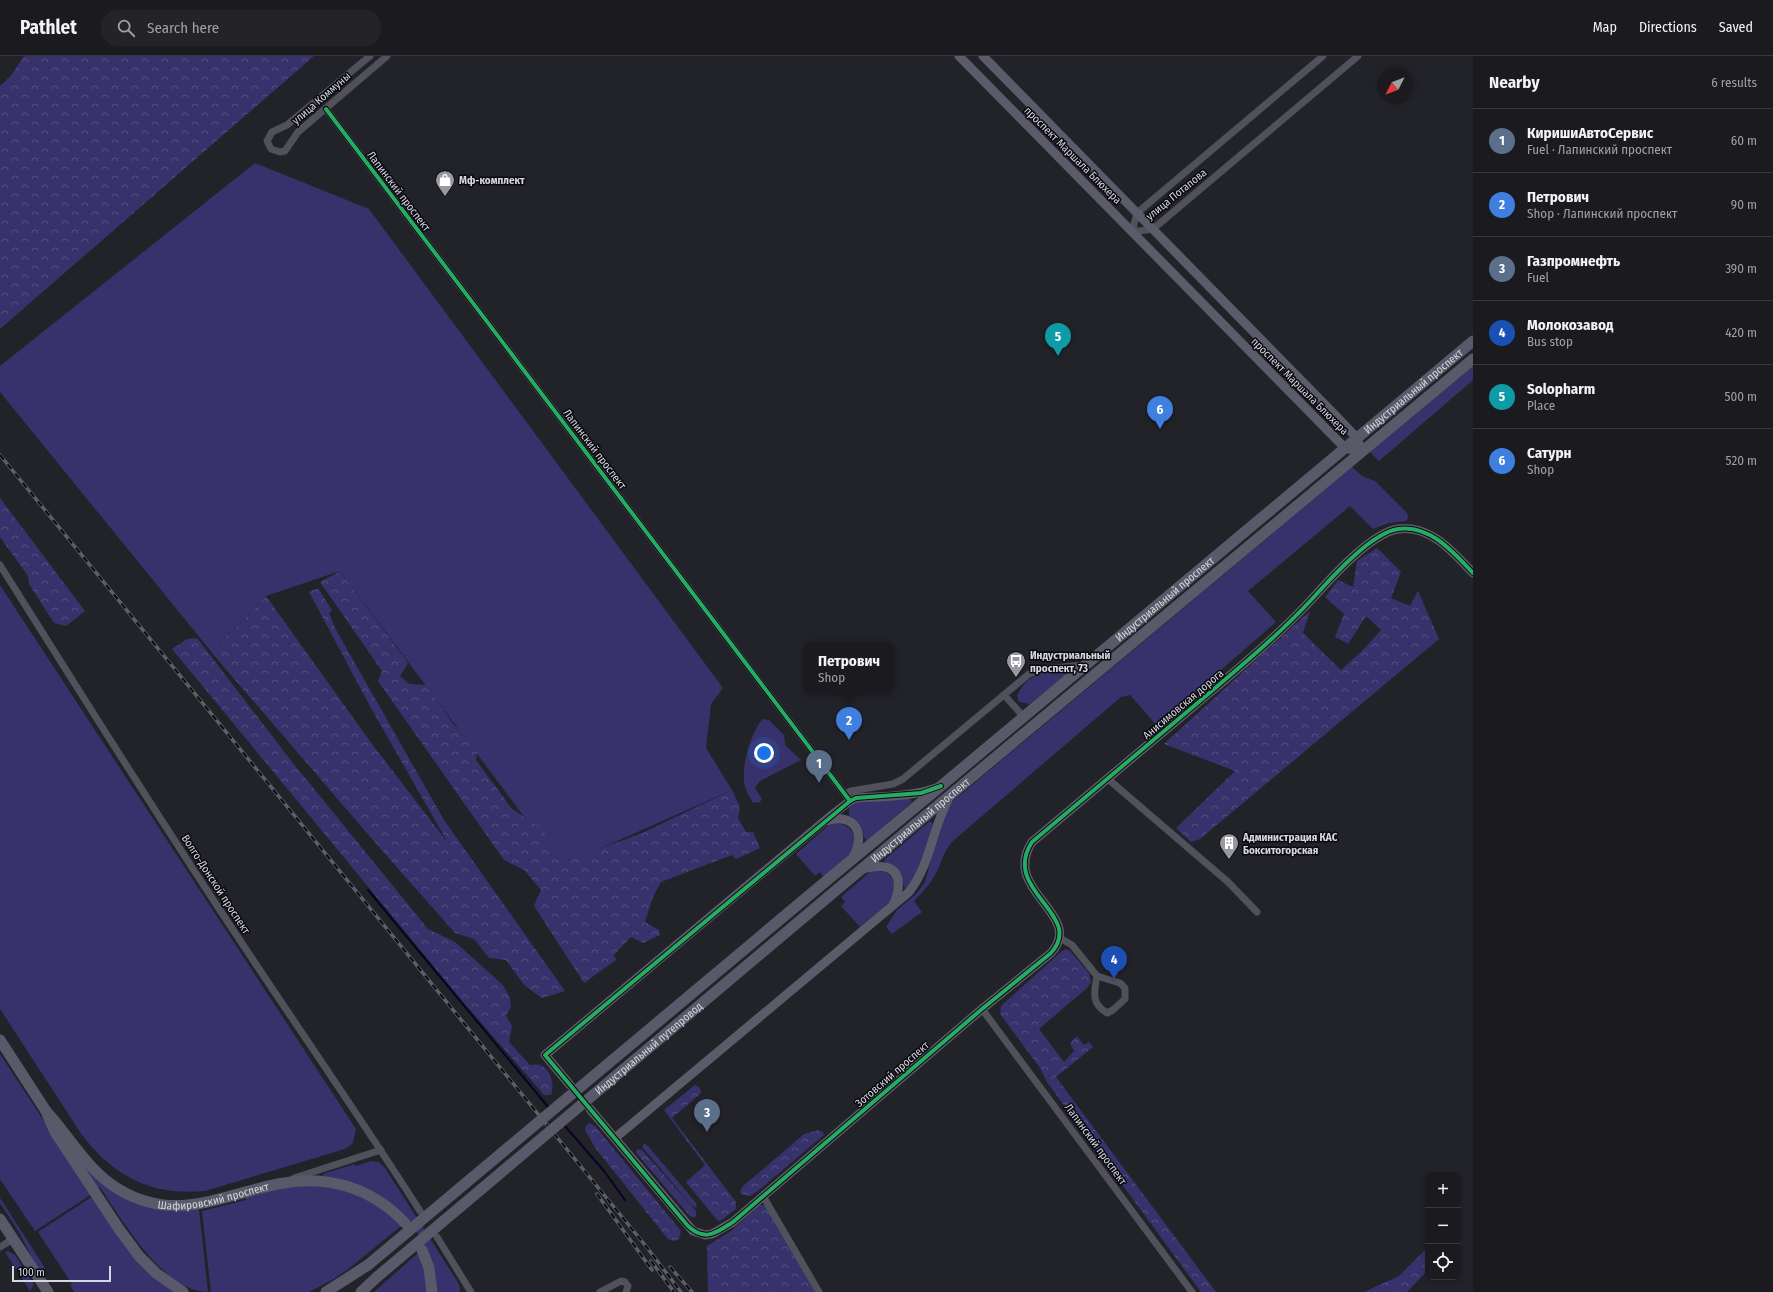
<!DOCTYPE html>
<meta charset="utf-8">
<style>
:root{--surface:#1a1a1f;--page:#232328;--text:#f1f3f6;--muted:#9fa1a4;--line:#38383d;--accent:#9798a0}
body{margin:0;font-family:"Fira Sans Condensed",sans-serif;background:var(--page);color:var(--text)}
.controls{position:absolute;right:12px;bottom:12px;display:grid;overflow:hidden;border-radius:8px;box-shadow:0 2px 6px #0003}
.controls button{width:36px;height:36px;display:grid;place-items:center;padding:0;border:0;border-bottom:1px solid var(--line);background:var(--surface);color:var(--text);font:20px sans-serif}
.compass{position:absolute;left:1377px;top:12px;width:36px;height:36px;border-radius:50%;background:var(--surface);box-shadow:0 2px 6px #0003;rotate:228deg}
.scale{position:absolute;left:12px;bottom:10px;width:99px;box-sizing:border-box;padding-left:4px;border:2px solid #d6d7e0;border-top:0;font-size:11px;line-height:14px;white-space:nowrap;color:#d6d7e0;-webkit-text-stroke:3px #09090f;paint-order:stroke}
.you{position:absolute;left:764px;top:697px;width:14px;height:14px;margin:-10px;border:3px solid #fff;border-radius:50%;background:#1a73e8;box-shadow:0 0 0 6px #1a73e833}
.badge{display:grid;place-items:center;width:26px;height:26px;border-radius:50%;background:var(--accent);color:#fff;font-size:13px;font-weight:700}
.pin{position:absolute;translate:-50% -33px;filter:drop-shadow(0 1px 2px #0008)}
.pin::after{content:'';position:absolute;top:21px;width:14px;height:12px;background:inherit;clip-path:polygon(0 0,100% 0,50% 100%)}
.popup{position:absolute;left:804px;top:586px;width:90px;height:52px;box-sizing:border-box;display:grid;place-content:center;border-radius:8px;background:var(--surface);filter:drop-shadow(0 1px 3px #0005);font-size:13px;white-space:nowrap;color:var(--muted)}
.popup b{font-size:15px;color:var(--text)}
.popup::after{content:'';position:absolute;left:50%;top:100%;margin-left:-8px;border:8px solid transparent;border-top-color:var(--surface)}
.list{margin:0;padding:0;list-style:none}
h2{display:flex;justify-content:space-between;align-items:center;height:52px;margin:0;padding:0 16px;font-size:17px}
h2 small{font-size:13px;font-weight:400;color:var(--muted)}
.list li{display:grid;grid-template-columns:26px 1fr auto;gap:12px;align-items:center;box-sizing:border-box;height:64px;padding:0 16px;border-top:1px solid var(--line)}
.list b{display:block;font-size:15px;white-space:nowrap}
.list p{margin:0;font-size:13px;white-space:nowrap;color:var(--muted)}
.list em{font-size:13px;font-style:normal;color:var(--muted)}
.icon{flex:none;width:22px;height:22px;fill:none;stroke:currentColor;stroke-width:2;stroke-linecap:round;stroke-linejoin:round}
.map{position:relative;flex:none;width:1473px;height:1236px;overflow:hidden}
header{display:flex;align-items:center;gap:24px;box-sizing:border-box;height:56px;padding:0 20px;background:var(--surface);border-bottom:1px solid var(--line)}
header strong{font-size:19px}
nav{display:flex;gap:22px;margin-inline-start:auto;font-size:14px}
.search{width:280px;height:36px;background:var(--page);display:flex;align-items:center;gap:10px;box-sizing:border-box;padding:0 14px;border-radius:16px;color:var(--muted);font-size:15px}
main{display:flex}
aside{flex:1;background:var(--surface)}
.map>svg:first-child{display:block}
.green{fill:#37326b}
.forest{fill:url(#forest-crowns)}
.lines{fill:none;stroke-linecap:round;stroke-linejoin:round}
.stream{stroke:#090325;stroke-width:2}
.street{stroke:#51515c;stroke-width:7}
.secondary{stroke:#5b5b6a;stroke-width:9}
.primary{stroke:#595969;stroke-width:11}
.rail-casing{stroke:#5e5e67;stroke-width:3.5}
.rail{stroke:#09090f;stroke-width:2;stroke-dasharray:6;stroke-linecap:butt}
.primary-bridge{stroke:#595969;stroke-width:11}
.cycleway-casing{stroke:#09090f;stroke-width:6}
.cycleway{stroke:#26ab63;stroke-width:4}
.labels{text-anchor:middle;stroke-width:3;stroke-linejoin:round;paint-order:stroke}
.street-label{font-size:11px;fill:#d6d7e0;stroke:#09090f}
.poi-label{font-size:11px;font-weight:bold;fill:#d6d7e0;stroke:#09090f;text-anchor:start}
</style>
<header>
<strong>Pathlet</strong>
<div class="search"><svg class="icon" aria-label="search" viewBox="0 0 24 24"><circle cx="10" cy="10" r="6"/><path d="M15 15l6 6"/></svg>Search here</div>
<nav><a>Map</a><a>Directions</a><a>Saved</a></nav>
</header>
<main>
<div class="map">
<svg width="1473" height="1236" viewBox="0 0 1473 1236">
<defs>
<pattern id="forest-crowns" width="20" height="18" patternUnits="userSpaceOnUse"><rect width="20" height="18" fill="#37326b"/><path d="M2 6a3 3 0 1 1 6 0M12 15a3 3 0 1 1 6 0" fill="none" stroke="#534f80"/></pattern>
</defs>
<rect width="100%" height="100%" fill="#222229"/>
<g class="green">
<polygon points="255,107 369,153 723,632 711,648 706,692 732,734 561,810 340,515 266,540 238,570 220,585 218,604 0,336 0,310"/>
<polygon points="1473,310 1473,324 1379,405 1370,396"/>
<path d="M1352 411 1362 420 1375 425 1407 457 1408 462 1406 465 1389 467 1373 473 1350 450 1248 535 1276 566 1157 670 1130 639 1121 641 954 784C944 795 944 799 939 811 933 825 924 835 914 845L922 856 892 878 886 871 897 854 917 837 925 826 942 762 947 750Z"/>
<path d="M0 529 356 1073 353 1087 345 1093 205 1135C152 1140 114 1121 82 1079L0 953Z"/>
<path d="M1064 614 1066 616V619L1030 648 1019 646 1017 640C1025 619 1044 616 1064 614Z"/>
<path d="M763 663 769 664 784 679 785 689 801 704 760 725 755 732 762 743 760 746 753 747C750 741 746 736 745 730 740 713 751 675 763 663Z"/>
<polygon points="907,742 910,743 912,746 867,784 865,783 861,771 849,759 849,752 855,746"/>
<polygon points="930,765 933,768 920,816 905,834 900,817 885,807 884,804"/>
<path d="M837 767C853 769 860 784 851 797 844 806 832 814 824 821L820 816 815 820 796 798 829 769Z"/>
<path d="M874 815C884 815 890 816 895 826L892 844 860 871 841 850 845 846 841 841 870 816Z"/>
<polygon points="0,998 92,1138 35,1175 0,1123"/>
<polygon points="643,1087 648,1090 696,1147 697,1152 692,1150 643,1092"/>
<path d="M371 1105 379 1106 385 1112 459 1228 460 1236H437C431 1171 386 1129 323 1120V1118L355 1108 356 1110Z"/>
<path d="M87 1113 106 1130 179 1154 199 1153 208 1236C164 1236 122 1164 100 1131L98 1132 86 1115Z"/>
<polygon points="314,1129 343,1133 377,1149 401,1170 351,1211 332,1224 309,1236 211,1236 202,1155 246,1144 246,1141 279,1132"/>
<polygon points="93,1140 177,1236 74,1236 70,1229 72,1228 38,1176"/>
<polygon points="0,1142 45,1212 42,1217 38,1214 19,1176 0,1147"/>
<polygon points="8,1195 15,1199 34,1229 30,1235 5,1196"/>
<polygon points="418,1197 424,1213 428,1236 374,1236"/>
</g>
<g class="forest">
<polygon points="24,0 314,0 0,273 0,30 10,21"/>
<polygon points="0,442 85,555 66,570 54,567 29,528 28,520 0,481"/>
<polygon points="1377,492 1401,516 1391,542 1410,550 1418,535 1439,583 1200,783 1191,786 1176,772 1235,715 1164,688 1310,555 1303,577 1341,614 1361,596 1381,574 1366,560 1348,588 1335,581 1344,558 1325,541 1338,524 1353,531 1357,505"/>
<polygon points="340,515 408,607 400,620 409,628 426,629 454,669 478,692 476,704 512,753 545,774 545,785 554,800 570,804 642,777 732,734 740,751 738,762 746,776 753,776 760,792 736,803 732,799 661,826 653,841 645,866 659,874 660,879 643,887 631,881 614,899 616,904 584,927 534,850 541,834 524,814 504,804 378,625 382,615 320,526"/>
<polygon points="318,532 332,554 329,557 335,572 444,764 565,935 542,942 525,930 506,904 489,902 474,883 455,877 379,791 218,604 220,585 238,570 266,540 372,688 448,787 371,652 309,536"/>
<path d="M197 582 289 702 428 873 455 886 503 929 510 942 511 951 506 960 512 970 509 986 530 1009C533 1009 537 1008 540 1009 551 1013 555 1029 551 1039H544L538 1032 464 947 172 593 187 583Z"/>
<polygon points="1066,893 1070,895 1089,917 1091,926 1087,932 1039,973 1064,1006 1074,995 1070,987 1077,980 1084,989 1089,986 1093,991 1056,1021 1216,1236 1201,1236 1047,1026 1040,1012 1000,958 1001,950 1062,895"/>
<polygon points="695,1029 700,1032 701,1037 672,1062 736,1146 736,1153 720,1165 717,1164 686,1126 705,1109 664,1054"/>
<polygon points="590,1067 596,1071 681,1175 679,1183 674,1185 668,1183 596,1093 585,1074 586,1069"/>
<polygon points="818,1074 823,1076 824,1079 758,1135 750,1140 741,1138 740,1136 742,1131 804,1078"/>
<polygon points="639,1093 642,1094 696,1155 696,1161 692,1161 689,1159 637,1098 636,1095"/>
<polygon points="760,1149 766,1149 815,1236 708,1236 707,1190 731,1175"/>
<polygon points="1428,1191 1428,1214 1407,1236 1364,1236 1399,1220"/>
</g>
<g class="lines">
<g class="stream">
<polyline points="368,834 549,1052"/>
<polyline points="564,1069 604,1115 625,1144"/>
</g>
<g class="street">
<polyline points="370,0 287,69 272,76 267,85 271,93 280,96 285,95 298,76 387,0"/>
<polyline points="1323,0 1137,157 1132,176 1153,173 1358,0"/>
<polyline points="326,53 850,745"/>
<path d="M0 509C71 622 141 734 214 845 282 949 353 1050 420 1155"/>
<polyline points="1004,639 1024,661"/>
<polyline points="1108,723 1228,826 1257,856"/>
<polyline points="845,738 851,735 893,728 903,723 1029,618 1043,613 1085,609"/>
<path d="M1060 882 1072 889 1097 920 1120 927 1125 932V943L1113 954 1107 957C1091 947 1094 937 1097 920"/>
<polyline points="982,953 1192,1236"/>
<polyline points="294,1122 381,1094"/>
<polyline points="763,1140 819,1236"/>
<polyline points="437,1181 471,1236"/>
<polyline points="0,1191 13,1183"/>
<polyline points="600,1236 621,1225 625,1226 628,1230 626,1236"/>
</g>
<g class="secondary">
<polyline points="959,0 1345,392 1362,396"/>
<polyline points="983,0 1336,360 1357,382 1362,396"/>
<path d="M826 765C854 756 867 777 853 801"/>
<path d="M862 813C869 812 878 809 885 811 904 815 899 837 893 849"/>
<path d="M570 1029 545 999 833 758 850 745 856 742C884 740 910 741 936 732"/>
<path d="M590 1053 693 1175 705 1179 712 1178 733 1166 982 953 1051 897C1086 858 1000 835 1032 786 1086 741 1140 695 1194 650 1235 615 1276 582 1313 542 1331 522 1371 477 1398 473 1430 468 1454 497 1473 517"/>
<path d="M615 1082 909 836C931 808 932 772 949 742"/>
</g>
<g class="primary">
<path id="s1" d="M819 831 941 730 1473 285"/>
<path id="s2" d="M828 841 1473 303"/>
<polyline points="0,984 46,1055 55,1076 119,1173 139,1200 156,1217 183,1236"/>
<path id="s3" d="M46 1055C71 1082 88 1116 120 1134 176 1167 222 1139 278 1128 326 1118 371 1131 405 1167"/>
<polyline points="0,1163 48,1236"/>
<polyline points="422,1194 429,1212 432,1236"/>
<polyline points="326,1236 368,1209"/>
<polyline points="361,1236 377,1221"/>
</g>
<g class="rail-casing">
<g id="rail">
<polyline points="0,399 645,1189 681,1236"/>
<polyline points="597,1138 652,1214"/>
<polyline points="651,1205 674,1236"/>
<polyline points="670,1211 692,1236"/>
</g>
</g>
<use href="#rail" class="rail"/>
<g class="primary-bridge">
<polyline points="368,1209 819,831"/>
<path id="s4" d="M377 1221 828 841"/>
</g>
<g class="cycleway-casing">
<g id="cycleway">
<polyline points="326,53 850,745"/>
<path d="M941 730 921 737 856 742 850 745 545 999 688 1170C705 1186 716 1177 733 1166L982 953 1051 897C1086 858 1000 835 1032 786 1086 741 1140 695 1194 650 1235 615 1276 582 1313 542 1331 522 1371 477 1398 473 1430 468 1454 497 1473 517"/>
</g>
</g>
<use href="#cycleway" class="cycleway"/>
</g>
<defs>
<g id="shop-pin" transform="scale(1)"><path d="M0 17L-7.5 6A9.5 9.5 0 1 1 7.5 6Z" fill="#9798a0" stroke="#09090f"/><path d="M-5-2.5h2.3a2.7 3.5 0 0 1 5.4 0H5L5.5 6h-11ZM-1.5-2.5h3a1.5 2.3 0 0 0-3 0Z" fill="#fff"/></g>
<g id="bus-pin" transform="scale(1)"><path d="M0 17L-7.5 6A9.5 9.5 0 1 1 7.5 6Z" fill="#9798a0" stroke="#09090f"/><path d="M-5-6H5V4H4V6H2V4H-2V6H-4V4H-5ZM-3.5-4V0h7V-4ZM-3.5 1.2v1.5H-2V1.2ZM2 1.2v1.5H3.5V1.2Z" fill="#fff"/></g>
<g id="building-pin" transform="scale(1)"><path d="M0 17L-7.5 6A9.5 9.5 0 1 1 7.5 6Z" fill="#9798a0" stroke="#09090f"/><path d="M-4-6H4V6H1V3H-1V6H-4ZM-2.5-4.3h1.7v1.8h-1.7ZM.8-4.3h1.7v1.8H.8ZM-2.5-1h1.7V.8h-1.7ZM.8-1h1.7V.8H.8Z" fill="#fff"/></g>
</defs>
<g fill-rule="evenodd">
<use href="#shop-pin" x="445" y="124"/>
<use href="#bus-pin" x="1016" y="605"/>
<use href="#building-pin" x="1229" y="787"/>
</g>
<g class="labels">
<g class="street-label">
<text transform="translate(321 42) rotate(-41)" y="4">улица Коммуны</text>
<text transform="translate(1073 99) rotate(45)" y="4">проспект Маршала Блюхера</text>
<text transform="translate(399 135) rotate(53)" y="4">Лапинский проспект</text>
<text transform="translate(1176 138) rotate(-39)" y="4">улица Потапова</text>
<text transform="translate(1300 330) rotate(45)" y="4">проспект Маршала Блюхера</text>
<text dy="4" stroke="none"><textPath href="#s1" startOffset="774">Индустриальный проспект</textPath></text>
<text transform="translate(595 393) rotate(53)" y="4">Лапинский проспект</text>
<text dy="4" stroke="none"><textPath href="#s1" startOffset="450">Индустриальный проспект</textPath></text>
<text transform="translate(1183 648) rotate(-40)" y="4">Анисимовская дорога</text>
<text dy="4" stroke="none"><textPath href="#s2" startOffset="120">Индустриальный проспект</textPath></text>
<text transform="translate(216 828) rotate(57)" y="4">Волго-Донской проспект</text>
<text dy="4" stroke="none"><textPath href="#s4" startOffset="355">Индустриальный путепровод</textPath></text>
<text transform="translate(892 1018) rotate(-41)" y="4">Зотовский проспект</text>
<text transform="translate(1096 1088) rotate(54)" y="4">Лапинский проспект</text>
<text dy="4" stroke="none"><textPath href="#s3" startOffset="206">Шафировский проспект</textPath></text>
</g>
<g class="poi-label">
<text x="459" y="128">Мф-комплект</text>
<text x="1030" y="603">Индустриальный<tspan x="1030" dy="13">проспект, 73</tspan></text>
<text x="1243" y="785">Администрация КАС<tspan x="1243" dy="13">Бокситогорская</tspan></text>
</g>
</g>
</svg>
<div class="controls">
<button>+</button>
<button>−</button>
<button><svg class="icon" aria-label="locate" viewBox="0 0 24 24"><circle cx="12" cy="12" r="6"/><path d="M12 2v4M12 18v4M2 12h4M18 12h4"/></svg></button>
</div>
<svg class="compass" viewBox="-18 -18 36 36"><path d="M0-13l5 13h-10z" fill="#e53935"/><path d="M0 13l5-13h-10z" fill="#9fa1a4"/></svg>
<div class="scale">100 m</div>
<div class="you"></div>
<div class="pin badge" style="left:819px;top:727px;background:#5c6f8a">1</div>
<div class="pin badge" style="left:849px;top:684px;background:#3f7fe0">2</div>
<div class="popup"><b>Петрович</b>Shop</div>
<div class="pin badge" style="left:707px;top:1076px;background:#5c6f8a">3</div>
<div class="pin badge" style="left:1114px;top:923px;background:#1a4fb4">4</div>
<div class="pin badge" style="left:1058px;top:300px;background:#0f9aa8">5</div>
<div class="pin badge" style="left:1160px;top:373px;background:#3f7fe0">6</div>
</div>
<aside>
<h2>Nearby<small>6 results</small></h2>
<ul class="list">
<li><span class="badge" style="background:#5c6f8a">1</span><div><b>КиришиАвтоСервис</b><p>Fuel · Лапинский проспект</p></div><em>60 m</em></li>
<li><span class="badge" style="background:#3f7fe0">2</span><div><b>Петрович</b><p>Shop · Лапинский проспект</p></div><em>90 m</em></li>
<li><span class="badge" style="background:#5c6f8a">3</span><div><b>Газпромнефть</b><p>Fuel</p></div><em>390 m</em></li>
<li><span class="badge" style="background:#1a4fb4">4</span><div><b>Молокозавод</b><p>Bus stop</p></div><em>420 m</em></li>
<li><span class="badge" style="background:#0f9aa8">5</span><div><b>Solopharm</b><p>Place</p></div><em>500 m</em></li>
<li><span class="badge" style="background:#3f7fe0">6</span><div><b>Сатурн</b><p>Shop</p></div><em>520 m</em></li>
</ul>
</aside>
</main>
